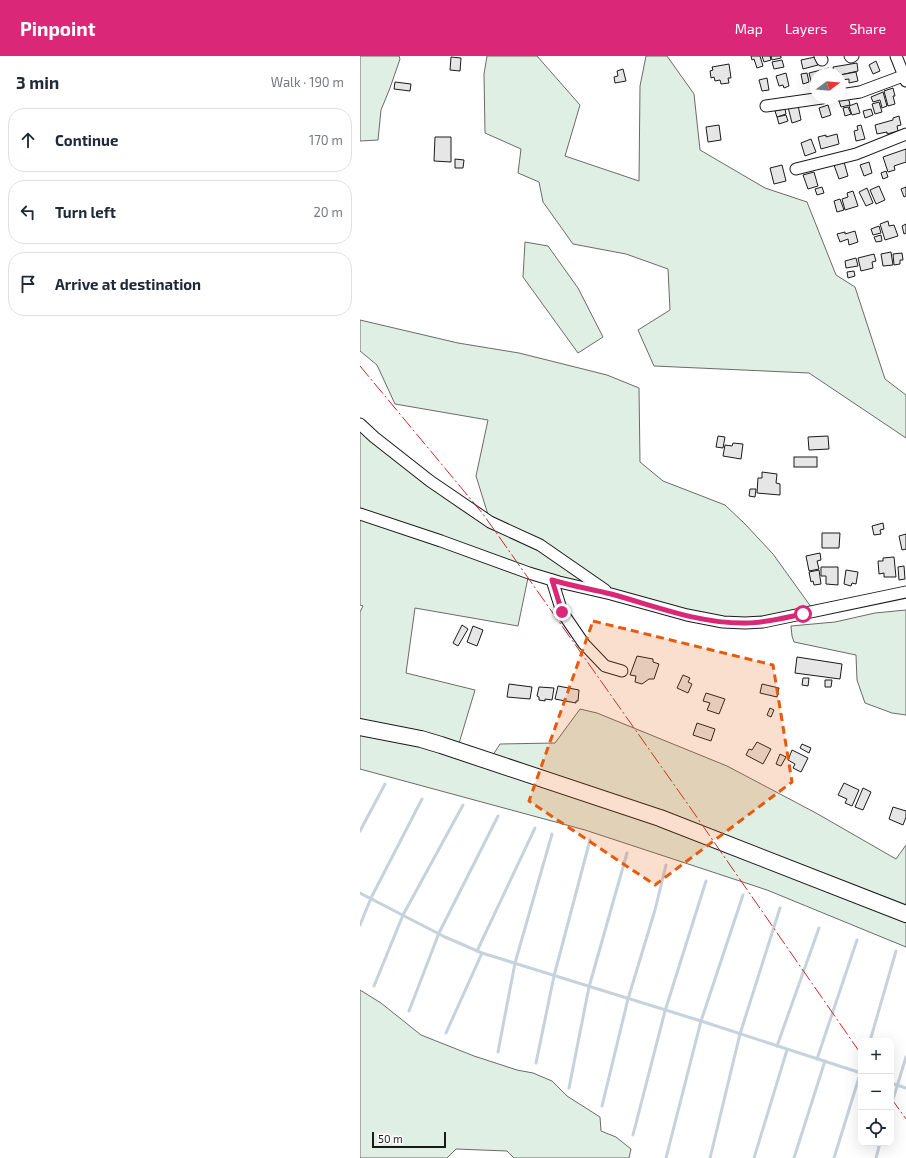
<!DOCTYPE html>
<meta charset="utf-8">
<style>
:root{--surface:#fff;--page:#f2f2f3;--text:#1f2937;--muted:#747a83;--line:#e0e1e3;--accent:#db2777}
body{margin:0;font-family:"Exo 2",sans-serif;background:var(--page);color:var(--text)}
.controls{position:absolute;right:12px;bottom:12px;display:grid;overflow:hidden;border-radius:8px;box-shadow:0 4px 16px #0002}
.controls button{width:36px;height:36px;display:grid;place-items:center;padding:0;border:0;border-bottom:1px solid var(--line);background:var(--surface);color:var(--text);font:20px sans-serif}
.compass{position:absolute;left:450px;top:12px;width:36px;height:36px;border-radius:50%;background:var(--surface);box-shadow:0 4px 16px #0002;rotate:74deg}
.scale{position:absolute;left:12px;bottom:10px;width:74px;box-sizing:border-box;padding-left:4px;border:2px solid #1a1a1a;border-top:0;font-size:11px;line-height:14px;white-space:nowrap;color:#1a1a1a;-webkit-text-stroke:3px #fff;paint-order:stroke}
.stop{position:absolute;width:12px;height:12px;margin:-9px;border:3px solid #db2777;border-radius:50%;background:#fff}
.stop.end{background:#db2777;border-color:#fff;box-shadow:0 1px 4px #0008}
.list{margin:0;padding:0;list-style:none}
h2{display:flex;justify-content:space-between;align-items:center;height:52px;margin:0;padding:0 16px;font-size:17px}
h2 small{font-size:13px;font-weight:400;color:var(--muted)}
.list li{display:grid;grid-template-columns:26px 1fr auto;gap:12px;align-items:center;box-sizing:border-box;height:64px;margin:0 8px 8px;padding:0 8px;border:1px solid var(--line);border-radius:16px}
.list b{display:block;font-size:15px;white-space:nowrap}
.list em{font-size:13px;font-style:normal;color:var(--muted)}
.icon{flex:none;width:22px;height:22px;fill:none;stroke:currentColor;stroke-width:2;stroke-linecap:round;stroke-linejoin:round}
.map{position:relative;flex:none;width:546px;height:1102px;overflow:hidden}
header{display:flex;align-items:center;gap:24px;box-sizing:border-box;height:56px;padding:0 20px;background:var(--accent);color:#fff}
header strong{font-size:19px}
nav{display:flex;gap:22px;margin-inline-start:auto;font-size:14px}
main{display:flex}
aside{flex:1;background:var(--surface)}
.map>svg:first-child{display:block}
.green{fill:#e0efe3;stroke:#6a6a6a}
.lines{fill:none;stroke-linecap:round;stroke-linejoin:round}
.stream{stroke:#c6d2dc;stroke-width:3}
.building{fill:#e6e6e6;stroke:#1a1a1a}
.minor-casing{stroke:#1a1a1a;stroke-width:13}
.highway-casing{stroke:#1a1a1a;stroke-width:18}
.minor{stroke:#fff;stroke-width:11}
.highway{stroke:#fff;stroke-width:16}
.power{stroke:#c62828;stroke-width:1;stroke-dasharray:14 3 2 3;stroke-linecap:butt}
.route{stroke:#db2777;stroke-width:5}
.marked{fill:#e8590c;fill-opacity:0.2;stroke:#e8590c;stroke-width:3;stroke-dasharray:8 5;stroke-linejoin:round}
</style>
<header>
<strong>Pinpoint</strong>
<nav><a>Map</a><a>Layers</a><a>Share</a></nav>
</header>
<main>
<aside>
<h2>3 min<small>Walk · 190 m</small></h2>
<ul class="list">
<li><svg class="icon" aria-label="ahead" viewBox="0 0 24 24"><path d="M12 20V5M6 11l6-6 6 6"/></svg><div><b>Continue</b></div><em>170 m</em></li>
<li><svg class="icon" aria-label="left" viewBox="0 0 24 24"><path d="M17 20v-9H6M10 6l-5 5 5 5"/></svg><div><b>Turn left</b></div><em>20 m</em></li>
<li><svg class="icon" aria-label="arrive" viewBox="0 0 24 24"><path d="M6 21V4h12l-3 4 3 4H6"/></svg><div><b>Arrive at destination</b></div></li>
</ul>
</aside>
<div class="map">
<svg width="546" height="1102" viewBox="0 0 546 1102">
<rect width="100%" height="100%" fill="#fff"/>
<g class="green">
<polygon points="0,0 39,0 40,3 30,32 21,54 18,84 0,85"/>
<polygon points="127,0 177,0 220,49 205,100 279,125 280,30 286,0 307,0 334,38 340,94 405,132 447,146 476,219 495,231 525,323 546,339 546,382 449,317 294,310 278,274 310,254 308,213 266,198 213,188 183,146 179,126 158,117 161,93 125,77 124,18"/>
<polygon points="165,186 188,190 218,232 243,281 218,297 163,221"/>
<polygon points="0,264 98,287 159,297 247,319 279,332 280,406 303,425 365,449 385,468 413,498 454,555 385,567 169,517 158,570 55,552 46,617 115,634 97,694 129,705 140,688 195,687 220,653 237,657 367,710 456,757 536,803 546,789 546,891 407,834 225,774 0,713 0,556 3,550 0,549 0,368 130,465 116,420 128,364 35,348 17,309 0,295"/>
<polygon points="546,554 546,659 532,657 505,647 497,624 496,599 434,586 432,580 431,570 475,566 515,557"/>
<polygon points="0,934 21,947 61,979 114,1000 157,1014 173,1017 192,1025 207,1040 240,1061 241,1075 256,1081 271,1093 269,1102 154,1102 147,1095 96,1093 87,1102 0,1102"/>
</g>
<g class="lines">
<g class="stream">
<polyline points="0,775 25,728"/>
<polyline points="0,837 85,881 122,897 341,965 501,1017"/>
<polyline points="0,869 11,842 62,743"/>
<polyline points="117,895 175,772"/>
<polyline points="14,930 43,859 103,749"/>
<polyline points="49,955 79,877 138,760"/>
<polyline points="86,977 122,897"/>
<polyline points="510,985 536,895"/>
<polyline points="417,990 459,872"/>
<polyline points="138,996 155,907 192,778"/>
<polyline points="457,1003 497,884"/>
<polyline points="176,1007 194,920 230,784"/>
<polyline points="531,1027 546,1032"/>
<polyline points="209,1032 229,931 267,797"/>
<polyline points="242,1050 268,943 295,854 306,809"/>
<polyline points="531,1050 546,1001"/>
<polyline points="273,1079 305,955 346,825"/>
<polyline points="306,1102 341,965 383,839"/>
<polyline points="350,1102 380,978 420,852"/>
<polyline points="394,1102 427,994"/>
<polyline points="434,1102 465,1005"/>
<polyline points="474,1102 501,1015"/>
<polyline points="516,1102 520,1087"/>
</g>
</g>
<g class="building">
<polygon points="391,0 400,0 403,10 397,12 394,3 392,4"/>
<polygon points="402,0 410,0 411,4 404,6"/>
<polygon points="411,0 421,0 421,2 412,4"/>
<polygon points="91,1 101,2 100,15 90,14"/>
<polygon points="455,1 458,9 443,13 441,4"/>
<polygon points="422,4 424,11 414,13 412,6"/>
<polygon points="516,5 520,15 513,18 509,9"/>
<polygon points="497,7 498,15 480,19 479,16 474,17 473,11"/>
<polygon points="369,8 371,22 368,22 369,27 361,28 360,24 355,25 354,21 351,22 350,15 353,14 352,11"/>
<polygon points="469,12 471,18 456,18 456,28 452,29 449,17"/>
<polygon points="263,13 266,25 255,27 254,21 258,20 257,15"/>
<polygon points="496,16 498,25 489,27 489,23 481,24 480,19"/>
<polygon points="426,17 429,30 424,32 423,29 419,30 416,20"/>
<polygon points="447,17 449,26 443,28 441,18"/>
<polygon points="407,22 409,34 402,35 399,24"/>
<polygon points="35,26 51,28 50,35 34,33"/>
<polygon points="533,32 535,40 533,40 535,48 528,50 524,35"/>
<polygon points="523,36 527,50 522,52 520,44 513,46 511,41"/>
<polygon points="488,40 490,49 481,51 478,42"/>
<polygon points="519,46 522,56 515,58 512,48"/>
<polygon points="497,47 500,57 492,59 489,50"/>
<polygon points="438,49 441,64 432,67 428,51"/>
<polygon points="468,49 471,59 462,62 459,52"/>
<polygon points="488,51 491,58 485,60 483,52"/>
<polygon points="425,53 426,58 417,61 415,55"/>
<polygon points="511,53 513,59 505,62 503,55"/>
<polygon points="426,59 428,65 419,68 417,61"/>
<polygon points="539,60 541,69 537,70 538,75 527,78 527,76 517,78 515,69 533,64 533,62"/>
<polygon points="359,69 361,84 348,86 346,71"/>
<polygon points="501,69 505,83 496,85 494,75 498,74 497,70"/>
<polygon points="477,78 479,88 461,93 458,81 466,79 466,81"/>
<polygon points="75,81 91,81 91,106 74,105"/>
<polygon points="451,83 456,96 445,100 441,87"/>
<polygon points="546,93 546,106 534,110 535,114 528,116 523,101"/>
<polygon points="95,103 104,104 103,112 95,112"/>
<polygon points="484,106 488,120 479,123 474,109"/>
<polygon points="509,106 512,117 504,120 500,109"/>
<polygon points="422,109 426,125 414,128 410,112"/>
<polygon points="526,115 528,121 523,123 521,117"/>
<polygon points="454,116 458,130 448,133 443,119"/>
<polygon points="519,130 525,144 516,148 510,134"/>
<polygon points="462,131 464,137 457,139 455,133"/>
<polygon points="546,131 546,140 544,141 541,133"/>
<polygon points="507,132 513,147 506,150 499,136"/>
<polygon points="493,135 498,150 485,154 482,143 488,141 487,137"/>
<polygon points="480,143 484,154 477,156 474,145"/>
<polygon points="528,165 529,170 534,169 538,180 525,184 520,168"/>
<polygon points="546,168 546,177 544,178 542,170"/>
<polygon points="519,170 521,177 513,179 511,173"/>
<polygon points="495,175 498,186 489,189 488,183 480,186 477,178 485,176 485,178"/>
<polygon points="521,179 522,185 516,186 514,181"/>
<polygon points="531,196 533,209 523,210 521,198"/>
<polygon points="542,197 543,204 540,204 540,208 534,209 533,198"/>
<polygon points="514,198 516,205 512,206 513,212 501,215 498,202"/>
<polygon points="496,202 498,210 486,212 485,205"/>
<polygon points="494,215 495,220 488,222 487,216"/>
<polygon points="358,380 365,381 363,392 356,391"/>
<polygon points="468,380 469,393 449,394 448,381"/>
<polygon points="373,387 383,388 381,403 363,400 365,389 372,390"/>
<rect x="434" y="401" width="23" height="10"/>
<polygon points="402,416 417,418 416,427 420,428 420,439 397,437 398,422 402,422"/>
<polygon points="390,433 396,433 395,441 389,440"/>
<polygon points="523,467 524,473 520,474 521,478 514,479 512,470"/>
<polygon points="462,477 480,477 479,492 462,492"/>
<polygon points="546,478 546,493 542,494 539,480"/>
<polygon points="460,497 461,504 457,505 459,513 449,515 446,500"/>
<polygon points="534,501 536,521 524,521 524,517 519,518 518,505 523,505 523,502"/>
<polygon points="544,510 545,523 539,524 538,511"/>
<polygon points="461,511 478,511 478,529 466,528 466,520 461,520"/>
<polygon points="459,514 461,528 454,529 453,525 451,526 449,516"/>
<polygon points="486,514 498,516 496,528 492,527 491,530 484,528"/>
<polygon points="102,569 108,573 98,590 93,587"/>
<polygon points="113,570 123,574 117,590 107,586"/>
<polygon points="277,600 293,603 293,606 299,608 294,623 289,623 282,628 275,626 276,620 270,619"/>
<polygon points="437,601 482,608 480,623 435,617"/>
<polygon points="323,619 330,622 328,626 332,628 328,637 317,632"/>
<polygon points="443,622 449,622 448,630 442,629"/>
<polygon points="465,624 472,624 471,631 465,631"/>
<polygon points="149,628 172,631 170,643 147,641"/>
<polygon points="402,628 419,632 417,641 400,637"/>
<polygon points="198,630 219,634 218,645 216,645 216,647 195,643"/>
<polygon points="179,631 194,632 192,644 185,643 185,645 179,644 179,641 177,640"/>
<polygon points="346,637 365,643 359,658 347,654 350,647 343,645"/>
<polygon points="410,652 414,654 411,661 407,659"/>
<polygon points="337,667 355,673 351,685 333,679"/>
<polygon points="397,686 411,693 403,708 386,699 389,693 392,694"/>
<polygon points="442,688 451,692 449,697 440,692"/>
<polygon points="432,694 448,702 441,716 433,712 435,708 428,704"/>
<polygon points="420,698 426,701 421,710 416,708"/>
<polygon points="484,727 499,734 492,750 485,747 487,743 478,739"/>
<polygon points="503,732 511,736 503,754 495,751"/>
<polygon points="533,751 546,755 546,761 543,769 529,763"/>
</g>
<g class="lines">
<g class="minor-casing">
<g id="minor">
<polyline points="460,0 462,4"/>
<polyline points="490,0 491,1 493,0"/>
<polyline points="536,0 546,25"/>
<polyline points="480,39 500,36 543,20"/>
<polyline points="406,50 462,42"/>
<polyline points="436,113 496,98 546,78"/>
<polyline points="0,368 14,381 70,425 130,466 180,489 245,534"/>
<polyline points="0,458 81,485 169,517 199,526 251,538 327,559 363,566 385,567 403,566 546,536"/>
<polyline points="192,524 202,556 224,588 245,610 262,615"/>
</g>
</g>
<g class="highway-casing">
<polyline id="highway" points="0,671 61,683 81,689 300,762 546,858"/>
</g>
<use href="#minor" class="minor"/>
<use href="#highway" class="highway"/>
<g class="power">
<polyline points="0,310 123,458 327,747 501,998"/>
<polyline points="531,1042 546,1063"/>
</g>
</g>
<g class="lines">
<path class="route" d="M202 556 192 524C211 530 232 533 251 538 295 550 340 568 386 567 405 567 424 562 443 558"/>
</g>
<path class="marked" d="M233 565 413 609 432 726 295 829 169 745Z"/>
</svg>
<div class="controls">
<button>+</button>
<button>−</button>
<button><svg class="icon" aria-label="locate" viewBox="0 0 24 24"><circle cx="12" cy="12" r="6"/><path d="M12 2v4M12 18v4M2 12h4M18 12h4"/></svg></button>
</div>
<svg class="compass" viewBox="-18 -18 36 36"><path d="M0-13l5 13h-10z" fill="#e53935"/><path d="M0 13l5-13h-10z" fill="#747a83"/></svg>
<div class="scale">50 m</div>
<div class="stop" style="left:443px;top:558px"></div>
<div class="stop end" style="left:202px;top:556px"></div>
</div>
</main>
